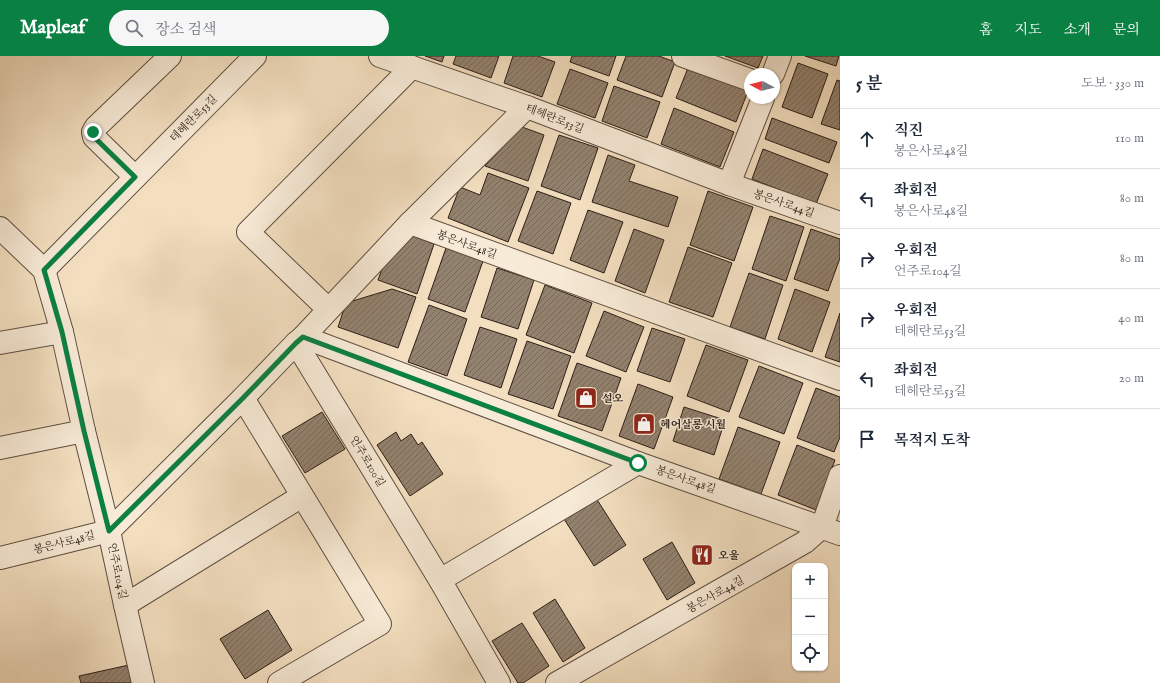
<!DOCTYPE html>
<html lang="ko">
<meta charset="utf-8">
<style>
:root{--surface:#fff;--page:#f6f6f7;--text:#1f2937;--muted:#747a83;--line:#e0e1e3;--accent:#0b8043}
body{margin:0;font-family:"IM FELL English","Noto Serif KR",serif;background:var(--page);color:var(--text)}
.controls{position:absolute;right:12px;bottom:12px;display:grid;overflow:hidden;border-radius:8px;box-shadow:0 1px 3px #0004}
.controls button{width:36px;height:36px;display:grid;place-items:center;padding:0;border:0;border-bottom:1px solid var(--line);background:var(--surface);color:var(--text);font:20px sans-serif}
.compass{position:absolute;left:744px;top:12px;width:36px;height:36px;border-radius:50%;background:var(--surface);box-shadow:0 1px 3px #0004;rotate:277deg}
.stop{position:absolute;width:12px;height:12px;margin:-9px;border:3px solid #0b8043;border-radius:50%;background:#fff}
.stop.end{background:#0b8043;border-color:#fff;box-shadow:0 1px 4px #0008}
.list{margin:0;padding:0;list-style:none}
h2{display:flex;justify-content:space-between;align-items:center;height:52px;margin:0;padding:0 16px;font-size:17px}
h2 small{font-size:13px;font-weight:400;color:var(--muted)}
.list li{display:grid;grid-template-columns:26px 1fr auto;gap:12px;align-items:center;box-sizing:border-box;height:60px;padding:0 16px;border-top:1px solid var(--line)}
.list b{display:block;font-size:15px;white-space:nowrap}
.list p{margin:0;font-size:13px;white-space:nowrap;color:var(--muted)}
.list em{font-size:13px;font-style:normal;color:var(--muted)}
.icon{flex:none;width:22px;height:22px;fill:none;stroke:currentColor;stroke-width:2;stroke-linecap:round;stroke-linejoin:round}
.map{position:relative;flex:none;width:840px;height:627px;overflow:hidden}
header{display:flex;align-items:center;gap:24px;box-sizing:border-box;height:56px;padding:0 20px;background:var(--accent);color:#fff}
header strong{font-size:19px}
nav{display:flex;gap:22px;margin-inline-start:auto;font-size:14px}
.search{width:280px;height:36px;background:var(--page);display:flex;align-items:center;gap:10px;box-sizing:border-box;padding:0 14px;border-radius:22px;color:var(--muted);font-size:15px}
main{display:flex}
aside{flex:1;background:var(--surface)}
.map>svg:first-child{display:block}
.building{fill:url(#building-hatch);stroke:#2c1e17}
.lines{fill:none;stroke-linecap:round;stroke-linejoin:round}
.minor-casing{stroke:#5e4e41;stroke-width:24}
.minor{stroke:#f7ead6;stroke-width:22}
.route{stroke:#0b8043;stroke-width:5}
.labels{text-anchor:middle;stroke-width:3;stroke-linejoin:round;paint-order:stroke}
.street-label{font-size:11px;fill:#2c1e17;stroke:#f7ead6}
.poi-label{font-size:11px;font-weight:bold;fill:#2c1e17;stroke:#f7ead6;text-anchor:start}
</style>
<header>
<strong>Mapleaf</strong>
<div class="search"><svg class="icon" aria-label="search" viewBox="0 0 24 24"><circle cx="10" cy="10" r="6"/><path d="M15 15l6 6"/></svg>장소 검색</div>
<nav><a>홈</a><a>지도</a><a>소개</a><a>문의</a></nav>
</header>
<main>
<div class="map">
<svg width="840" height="627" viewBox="0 0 840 627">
<defs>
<pattern id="building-hatch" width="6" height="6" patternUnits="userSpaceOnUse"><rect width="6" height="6" fill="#93826f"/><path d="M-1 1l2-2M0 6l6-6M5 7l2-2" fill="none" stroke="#786a5a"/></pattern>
</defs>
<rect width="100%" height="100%" fill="#f3dfc0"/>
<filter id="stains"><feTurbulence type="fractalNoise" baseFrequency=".005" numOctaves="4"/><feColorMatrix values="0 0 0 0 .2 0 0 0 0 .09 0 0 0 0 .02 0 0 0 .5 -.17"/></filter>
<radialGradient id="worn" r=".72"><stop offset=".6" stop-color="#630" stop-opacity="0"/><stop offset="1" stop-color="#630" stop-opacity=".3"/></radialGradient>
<g class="building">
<polygon points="425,0 444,0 442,6"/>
<polygon points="456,0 499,0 491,22 453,8"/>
<polygon points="513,0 538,0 555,6 542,41 504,27"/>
<polygon points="572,0 616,0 609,20 570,6"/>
<polygon points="626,0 659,0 675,6 662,41 617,24"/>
<polygon points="725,0 763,0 758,12"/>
<polygon points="805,0 839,0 836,10"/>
<polygon points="690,7 750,30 736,66 676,42"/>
<polygon points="798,7 828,18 812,62 782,51"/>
<polygon points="570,13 608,27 595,62 557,48"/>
<polygon points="837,24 840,25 840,74 821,68"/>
<polygon points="614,30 660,46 647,82 602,65"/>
<polygon points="674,52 734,76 720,111 661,88"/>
<polygon points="772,62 837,86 829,107 765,83"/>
<polygon points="522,71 544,79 528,125 485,110"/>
<polygon points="559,79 598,92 580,144 541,130"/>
<polygon points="763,93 828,118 816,148 752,123"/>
<polygon points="608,99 635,109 629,125 678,141 668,171 592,146"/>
<polygon points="488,117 529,132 508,186 448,162 460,131 480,139"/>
<polygon points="537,135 571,147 553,198 518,185"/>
<polygon points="708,135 753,151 734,205 690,189"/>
<polygon points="588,154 623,166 604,217 570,204"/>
<polygon points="770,160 804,171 786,225 752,213"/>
<polygon points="634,173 664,184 645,237 615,225"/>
<polygon points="811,173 840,183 840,202 828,235 794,223"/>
<polygon points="411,179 434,188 417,238 378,224 388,196"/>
<polygon points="688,191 732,207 713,261 669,246"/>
<polygon points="446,192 483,205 465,256 428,243"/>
<polygon points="497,212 534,224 518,273 481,261"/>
<polygon points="749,217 783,229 765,283 730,271"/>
<polygon points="545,229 592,247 574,297 526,279"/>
<polygon points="392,233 416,241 398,292 338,271 346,247"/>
<polygon points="795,233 830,246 812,296 778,283"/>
<polygon points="429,249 467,263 447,320 408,306"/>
<polygon points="604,255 644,271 626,316 586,300"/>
<polygon points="840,257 840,306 825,301"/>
<polygon points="480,271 517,283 501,332 464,319"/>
<polygon points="652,272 685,283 670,326 637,315"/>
<polygon points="527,285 571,300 553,353 508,338"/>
<polygon points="706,289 748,304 729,356 687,340"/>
<polygon points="577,307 621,322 602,375 558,360"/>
<polygon points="759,310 803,327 784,378 739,361"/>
<polygon points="638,328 673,341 654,393 619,380"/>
<polygon points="816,332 840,341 840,381 834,396 797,382"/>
<polygon points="684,351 725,364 714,399 673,385"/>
<polygon points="322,356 345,393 305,417 282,380"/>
<polygon points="738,371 780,386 761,438 719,423"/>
<polygon points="396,376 401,385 411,378 418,389 422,386 443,418 410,440 377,389"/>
<polygon points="797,389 835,404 816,454 778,439"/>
<polygon points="596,442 626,489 594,510 564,463"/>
<polygon points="672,486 695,527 667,544 643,503"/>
<polygon points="555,543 585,592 563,606 533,557"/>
<polygon points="268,554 292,594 245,623 220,583"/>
<polygon points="522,567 549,610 523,627 518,627 492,585"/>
<polygon points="129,609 133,627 81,627 79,620"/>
</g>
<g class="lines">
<g class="minor-casing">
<g id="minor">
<polyline points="380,0 527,51 729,128 840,167"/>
<polyline points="683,0 750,24"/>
<polyline points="773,18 780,0"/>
<polyline points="135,121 94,81 93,76 96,71 170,0"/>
<polyline points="729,128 763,42"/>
<polyline points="410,167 840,323"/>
<polyline points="0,172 44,214 62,276 84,375 109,475 125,549 143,627"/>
<polyline points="44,214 255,0"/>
<polyline points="328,253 248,176 412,11"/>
<polyline points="303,281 638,407 840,478"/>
<polyline points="0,287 62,276"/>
<polyline points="296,287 440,524 499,627"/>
<polyline points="243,342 380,568 279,627"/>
<polyline points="0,392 84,375"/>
<polyline points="0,502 109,475 243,342 296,287 303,281 410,167 527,51"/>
<polyline points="440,524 638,407"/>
<polyline points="125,549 302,440"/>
<polyline points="557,627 805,486 822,471 840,420"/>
</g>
</g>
<use href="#minor" class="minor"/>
</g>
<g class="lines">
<polyline class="route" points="93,76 94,81 135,121 44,214 62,276 84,375 109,475 243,342 296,287 303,281 638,407"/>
</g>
<defs>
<g id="shop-square" transform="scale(1.15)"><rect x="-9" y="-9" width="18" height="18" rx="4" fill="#8f2418" stroke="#f7ead6"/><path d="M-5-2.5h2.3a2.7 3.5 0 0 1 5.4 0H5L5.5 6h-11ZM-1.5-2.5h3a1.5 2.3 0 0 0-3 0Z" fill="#fff"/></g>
<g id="restaurant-square" transform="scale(1.15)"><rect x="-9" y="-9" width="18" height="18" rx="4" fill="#8f2418" stroke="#f7ead6"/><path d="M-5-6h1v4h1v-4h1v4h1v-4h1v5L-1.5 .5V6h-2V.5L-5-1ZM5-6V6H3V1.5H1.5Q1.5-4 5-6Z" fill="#fff"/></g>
</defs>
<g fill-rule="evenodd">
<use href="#shop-square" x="586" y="342"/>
<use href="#shop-square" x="644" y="368"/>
<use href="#restaurant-square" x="702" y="499"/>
</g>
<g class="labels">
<g class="street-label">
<text transform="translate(193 62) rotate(-45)" y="4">테헤란로53길</text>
<text transform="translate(555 62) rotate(21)" y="4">테헤란로53길</text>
<text transform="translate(784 147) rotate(19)" y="4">봉은사로44길</text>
<text transform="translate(467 188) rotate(20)" y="4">봉은사로48길</text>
<text transform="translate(368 405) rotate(59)" y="4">언주로100길</text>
<text transform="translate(686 423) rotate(19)" y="4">봉은사로48길</text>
<text transform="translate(64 486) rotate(-14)" y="4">봉은사로48길</text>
<text transform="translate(118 515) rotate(78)" y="4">언주로104길</text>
<text transform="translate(715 538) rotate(-29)" y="4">봉은사로44길</text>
</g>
<g class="poi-label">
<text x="602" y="346">설오</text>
<text x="660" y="372">헤어살롱 시월</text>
<text x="718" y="503">오울</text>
</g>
</g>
<rect width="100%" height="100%" filter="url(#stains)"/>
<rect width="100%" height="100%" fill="url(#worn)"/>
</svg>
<div class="controls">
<button>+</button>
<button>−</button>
<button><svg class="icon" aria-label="locate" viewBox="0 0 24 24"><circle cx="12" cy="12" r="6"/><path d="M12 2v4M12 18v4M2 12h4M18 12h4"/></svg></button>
</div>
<svg class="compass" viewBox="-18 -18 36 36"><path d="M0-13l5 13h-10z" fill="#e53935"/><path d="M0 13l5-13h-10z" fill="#747a83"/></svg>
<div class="stop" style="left:638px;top:407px"></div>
<div class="stop end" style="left:93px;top:76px"></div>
</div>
<aside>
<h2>5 분<small>도보 · 330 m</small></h2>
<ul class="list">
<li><svg class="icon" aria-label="ahead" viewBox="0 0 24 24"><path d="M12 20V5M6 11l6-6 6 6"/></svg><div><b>직진</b><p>봉은사로48길</p></div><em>110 m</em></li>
<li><svg class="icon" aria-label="left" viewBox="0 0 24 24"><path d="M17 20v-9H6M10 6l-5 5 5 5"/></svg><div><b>좌회전</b><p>봉은사로48길</p></div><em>80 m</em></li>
<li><svg class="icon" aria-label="right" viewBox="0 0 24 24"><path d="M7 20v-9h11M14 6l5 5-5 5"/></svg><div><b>우회전</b><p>언주로104길</p></div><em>80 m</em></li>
<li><svg class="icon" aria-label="right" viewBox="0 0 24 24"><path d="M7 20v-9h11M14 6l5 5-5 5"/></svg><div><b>우회전</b><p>테헤란로53길</p></div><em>40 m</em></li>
<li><svg class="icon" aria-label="left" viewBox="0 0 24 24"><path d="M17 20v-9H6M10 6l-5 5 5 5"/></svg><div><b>좌회전</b><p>테헤란로53길</p></div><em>20 m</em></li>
<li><svg class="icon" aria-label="arrive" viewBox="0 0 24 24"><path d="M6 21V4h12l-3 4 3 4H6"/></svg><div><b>목적지 도착</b></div></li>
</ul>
</aside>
</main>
